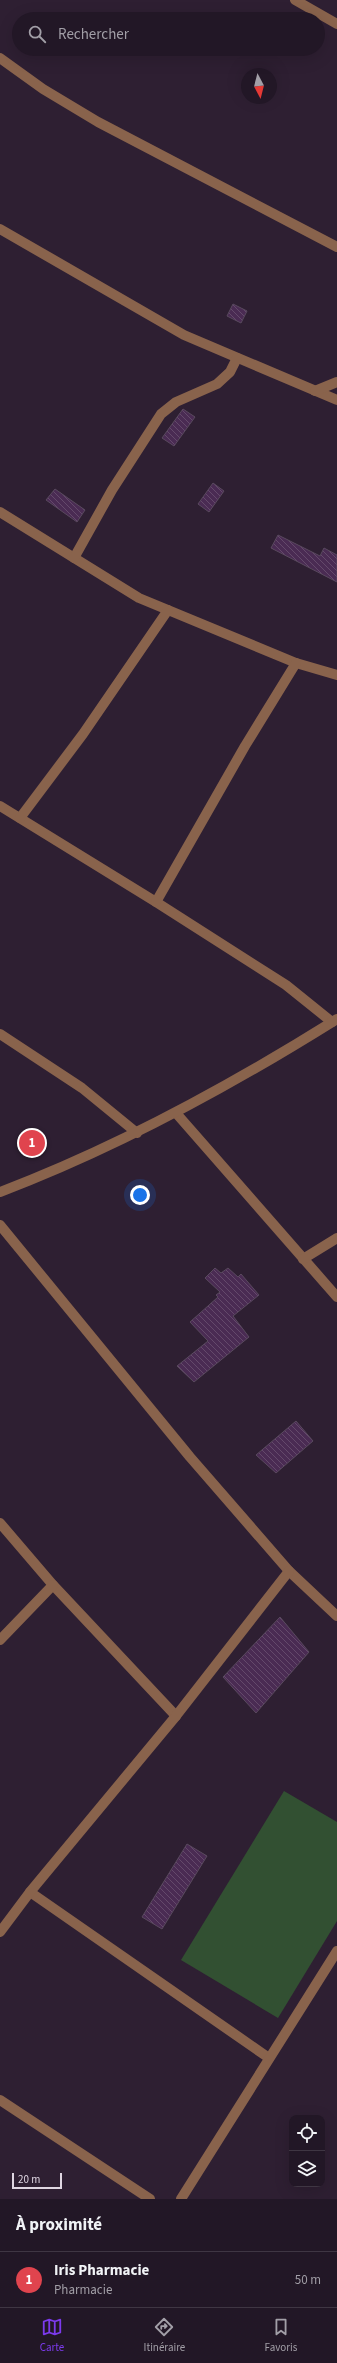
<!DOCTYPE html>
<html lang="fr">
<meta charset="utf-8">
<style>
:root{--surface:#221726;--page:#2a202e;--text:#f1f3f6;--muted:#a29fa7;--line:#3f3643;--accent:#7c3aed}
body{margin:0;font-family:"Source Sans 3",sans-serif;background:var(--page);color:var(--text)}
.controls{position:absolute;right:12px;bottom:12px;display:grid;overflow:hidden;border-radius:8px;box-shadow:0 4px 16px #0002}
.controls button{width:36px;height:36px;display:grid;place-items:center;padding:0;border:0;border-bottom:1px solid var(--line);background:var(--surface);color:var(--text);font:20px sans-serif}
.compass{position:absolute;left:241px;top:68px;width:36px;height:36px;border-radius:50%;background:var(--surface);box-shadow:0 4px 16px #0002;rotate:173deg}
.scale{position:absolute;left:12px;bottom:10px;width:50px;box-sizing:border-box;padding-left:4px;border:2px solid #dfd6e2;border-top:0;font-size:11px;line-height:14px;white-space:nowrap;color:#dfd6e2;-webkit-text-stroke:3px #2e1f32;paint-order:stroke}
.you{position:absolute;left:140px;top:1195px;width:14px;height:14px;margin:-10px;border:3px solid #fff;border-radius:50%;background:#1a73e8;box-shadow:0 0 0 6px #1a73e833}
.badge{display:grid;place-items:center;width:26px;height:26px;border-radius:50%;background:var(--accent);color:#fff;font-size:13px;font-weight:700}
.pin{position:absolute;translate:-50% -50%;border:2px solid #fff;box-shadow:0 1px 4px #0006}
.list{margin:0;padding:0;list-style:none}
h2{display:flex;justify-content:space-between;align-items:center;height:52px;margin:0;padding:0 16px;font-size:17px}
h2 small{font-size:13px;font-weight:400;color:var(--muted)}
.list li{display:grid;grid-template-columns:26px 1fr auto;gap:12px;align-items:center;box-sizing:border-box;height:56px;padding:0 16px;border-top:1px solid var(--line)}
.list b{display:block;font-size:15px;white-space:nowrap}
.list p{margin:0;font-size:13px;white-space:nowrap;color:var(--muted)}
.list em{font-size:13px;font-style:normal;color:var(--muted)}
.icon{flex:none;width:22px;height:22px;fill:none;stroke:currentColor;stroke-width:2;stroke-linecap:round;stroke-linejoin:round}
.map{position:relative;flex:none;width:337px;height:2199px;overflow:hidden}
.search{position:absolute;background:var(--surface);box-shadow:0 4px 16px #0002;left:12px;right:12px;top:12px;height:44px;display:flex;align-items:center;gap:10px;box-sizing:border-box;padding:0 14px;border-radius:22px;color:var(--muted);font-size:15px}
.sheet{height:108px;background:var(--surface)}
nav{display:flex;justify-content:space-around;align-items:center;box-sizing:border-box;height:56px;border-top:1px solid var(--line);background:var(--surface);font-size:11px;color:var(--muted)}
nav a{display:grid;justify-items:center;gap:2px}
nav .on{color:var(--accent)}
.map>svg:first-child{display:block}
.pitch{fill:#325032}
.building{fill:url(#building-back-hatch);stroke:#59495e}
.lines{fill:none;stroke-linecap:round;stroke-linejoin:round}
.minor{stroke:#89634c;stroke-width:10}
</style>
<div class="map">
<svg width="337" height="2199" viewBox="0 0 337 2199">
<defs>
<pattern id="building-back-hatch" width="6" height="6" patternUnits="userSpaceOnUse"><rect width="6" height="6" fill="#4a2b53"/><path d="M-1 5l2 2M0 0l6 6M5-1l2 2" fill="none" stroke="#64496b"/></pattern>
</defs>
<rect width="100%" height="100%" fill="#2e1f32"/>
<polygon class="pitch" points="284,1791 337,1822 337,1921 278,2018 181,1960"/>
<g class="building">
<polygon points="233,304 247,311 241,323 227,316"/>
<polygon points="183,409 195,417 174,446 162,438"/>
<polygon points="213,483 224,491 209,512 198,504"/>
<polygon points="55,489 85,510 77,522 46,500"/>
<polygon points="278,535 320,556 324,548 337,555 337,582 271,548"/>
<polygon points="215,1268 221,1273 228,1268 238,1277 241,1274 259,1295 233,1316 249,1337 194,1382 177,1366 208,1341 190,1322 218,1297 216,1295 220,1292 205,1278"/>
<polygon points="296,1421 313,1441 276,1473 256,1455"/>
<polygon points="280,1617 309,1652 256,1713 223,1677"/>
<polygon points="187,1844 207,1856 162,1929 142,1917"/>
</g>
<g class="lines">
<g class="minor">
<polyline points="295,0 337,24"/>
<polyline points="0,58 43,89 98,122 337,247"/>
<polyline points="0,229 184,335 337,400"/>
<polyline points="315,391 337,382"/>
<polyline points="0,512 139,598 296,663 337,675"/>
<polyline points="74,558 112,490 161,414 176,402 217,384 230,372 237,358"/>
<polyline points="0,806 156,902 286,985 332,1022"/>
<polyline points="20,818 83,734 168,610"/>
<polyline points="156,902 245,746 296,663"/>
<polyline points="0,1034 82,1088 137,1133"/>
<polyline points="176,1113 337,1297"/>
<path d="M0 1192C119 1147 230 1086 337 1019"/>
<polyline points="0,1225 190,1457 289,1571 337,1616"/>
<polyline points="303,1259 337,1238"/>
<polyline points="0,1523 53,1585 176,1716"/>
<polyline points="0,1640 53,1585"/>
<polyline points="30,1892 269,2058"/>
<polyline points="0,1932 30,1892 176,1716 289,1571"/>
<polyline points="0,2100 150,2199"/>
<polyline points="181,2199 337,1951"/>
</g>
</g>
</svg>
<div class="controls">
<button><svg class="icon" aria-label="locate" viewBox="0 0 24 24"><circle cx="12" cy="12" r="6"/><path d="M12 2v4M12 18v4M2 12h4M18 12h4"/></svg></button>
<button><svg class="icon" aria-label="layers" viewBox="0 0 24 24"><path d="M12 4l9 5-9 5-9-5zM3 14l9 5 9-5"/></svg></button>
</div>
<svg class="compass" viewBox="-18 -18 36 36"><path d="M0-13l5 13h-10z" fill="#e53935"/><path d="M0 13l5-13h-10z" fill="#a29fa7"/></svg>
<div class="scale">20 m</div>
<div class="you"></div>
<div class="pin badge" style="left:32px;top:1143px;background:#e0444e">1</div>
<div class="search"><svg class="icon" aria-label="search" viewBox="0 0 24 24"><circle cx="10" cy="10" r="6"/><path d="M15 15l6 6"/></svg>Rechercher</div>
</div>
<section class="sheet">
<h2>À proximité<small></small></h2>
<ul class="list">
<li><span class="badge" style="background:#e0444e">1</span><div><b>Iris Pharmacie</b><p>Pharmacie</p></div><em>50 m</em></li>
</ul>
</section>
<nav>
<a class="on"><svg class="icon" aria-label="map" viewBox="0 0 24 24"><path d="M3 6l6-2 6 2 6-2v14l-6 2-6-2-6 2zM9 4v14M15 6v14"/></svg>Carte</a>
<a><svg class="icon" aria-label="directions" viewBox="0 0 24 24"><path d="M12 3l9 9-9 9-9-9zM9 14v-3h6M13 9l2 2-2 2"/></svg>Itinéraire</a>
<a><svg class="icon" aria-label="saved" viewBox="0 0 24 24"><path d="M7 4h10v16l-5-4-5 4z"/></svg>Favoris</a>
</nav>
